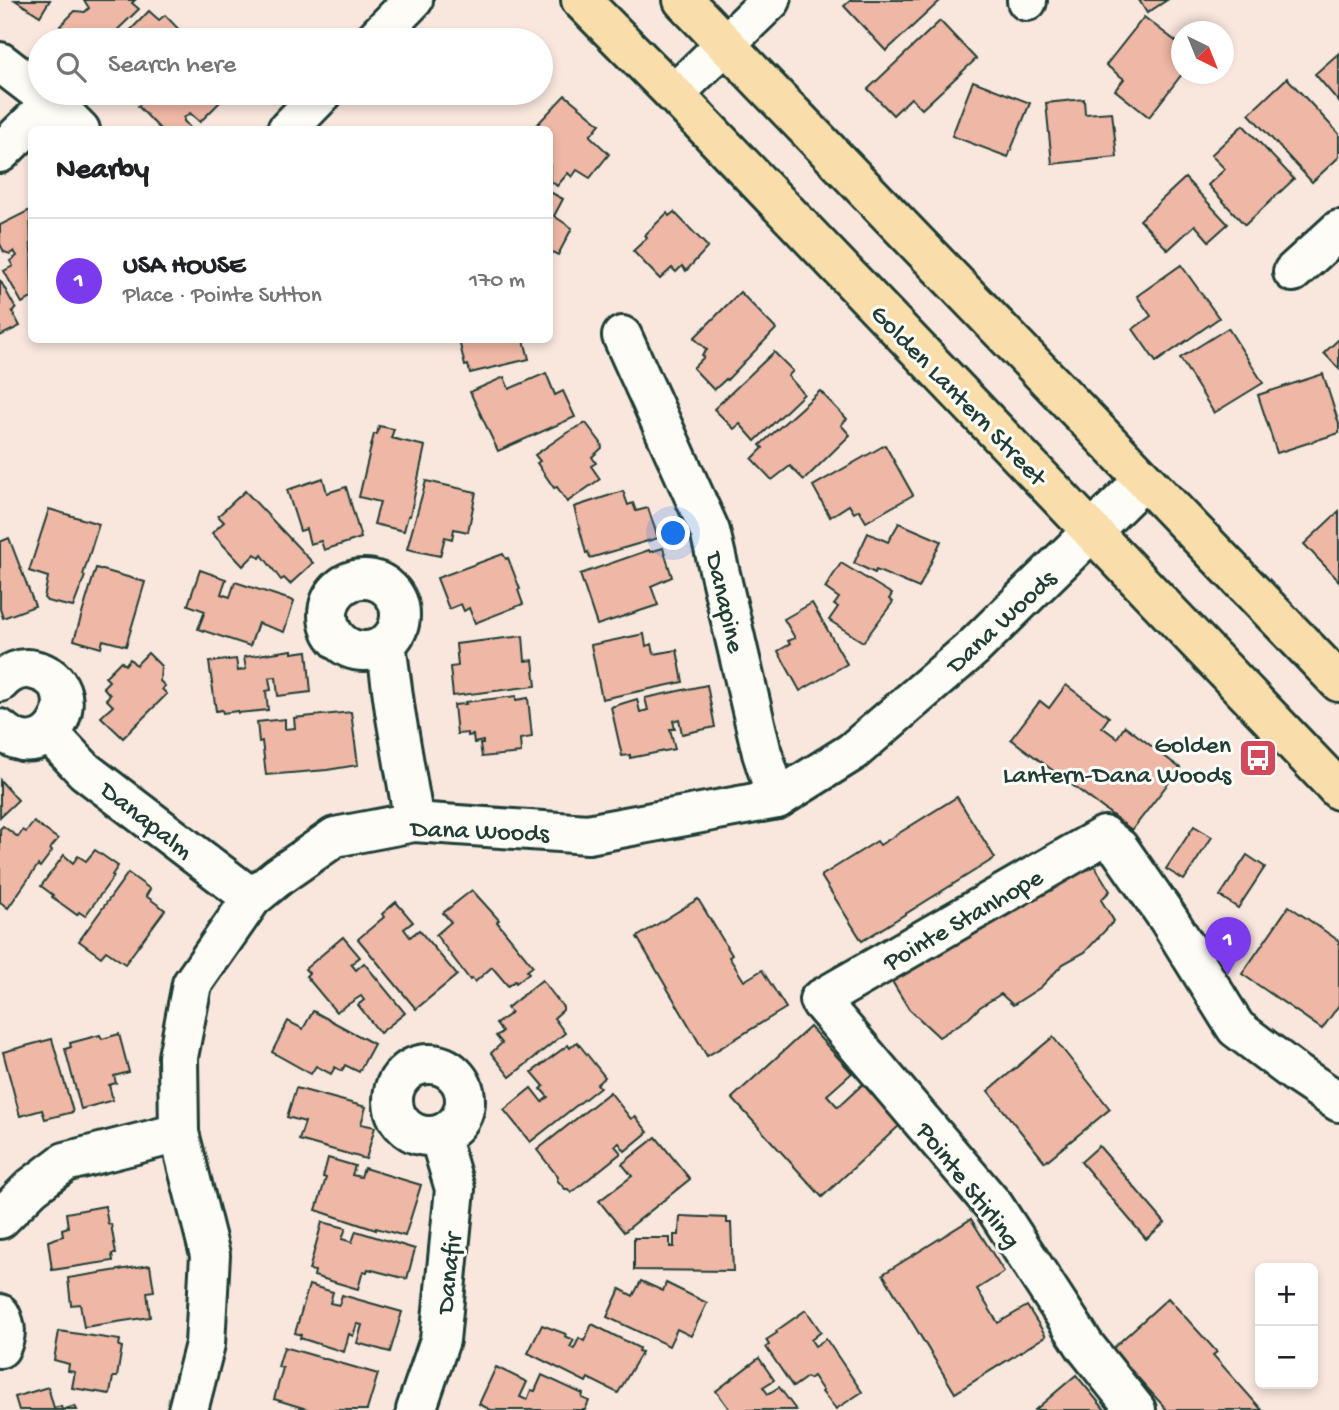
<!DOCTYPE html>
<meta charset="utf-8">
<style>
:root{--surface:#fff;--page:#f2f2f2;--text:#202124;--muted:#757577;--line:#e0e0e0;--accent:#7c3aed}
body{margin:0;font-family:"Gochi Hand",sans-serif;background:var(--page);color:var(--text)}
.controls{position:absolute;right:21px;bottom:21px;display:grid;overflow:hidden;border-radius:10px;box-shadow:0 4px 10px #0003}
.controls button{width:63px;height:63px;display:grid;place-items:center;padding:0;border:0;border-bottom:2px solid var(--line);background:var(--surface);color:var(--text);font:35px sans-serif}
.compass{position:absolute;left:1171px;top:21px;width:63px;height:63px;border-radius:50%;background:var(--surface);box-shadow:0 4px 10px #0003;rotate:137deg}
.you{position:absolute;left:674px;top:534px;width:24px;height:24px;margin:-18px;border:5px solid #fff;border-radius:50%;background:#1a73e8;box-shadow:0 0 0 10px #1a73e833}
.badge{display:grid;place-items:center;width:46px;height:46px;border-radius:50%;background:var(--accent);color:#fff;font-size:23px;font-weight:700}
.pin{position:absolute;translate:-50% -58px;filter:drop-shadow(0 2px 4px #0008)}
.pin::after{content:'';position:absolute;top:37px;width:24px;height:21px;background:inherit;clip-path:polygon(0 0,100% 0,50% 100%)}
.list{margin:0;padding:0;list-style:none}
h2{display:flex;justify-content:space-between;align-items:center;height:91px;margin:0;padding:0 28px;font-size:30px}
h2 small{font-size:23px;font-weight:400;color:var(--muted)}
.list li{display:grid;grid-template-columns:46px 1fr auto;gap:21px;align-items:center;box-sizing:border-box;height:126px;padding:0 28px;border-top:2px solid var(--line)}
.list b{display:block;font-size:26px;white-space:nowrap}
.list p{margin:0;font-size:23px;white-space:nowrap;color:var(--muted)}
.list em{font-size:23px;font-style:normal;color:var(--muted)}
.icon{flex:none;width:38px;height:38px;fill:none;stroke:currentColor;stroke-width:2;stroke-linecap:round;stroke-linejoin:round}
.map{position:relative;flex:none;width:1339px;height:1410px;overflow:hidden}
.search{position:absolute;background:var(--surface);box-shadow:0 4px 10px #0003;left:28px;top:28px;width:525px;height:77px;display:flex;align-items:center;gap:18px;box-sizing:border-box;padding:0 24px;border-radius:38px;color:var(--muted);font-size:26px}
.panel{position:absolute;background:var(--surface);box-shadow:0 4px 10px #0003;left:28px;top:126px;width:525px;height:217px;border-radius:10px}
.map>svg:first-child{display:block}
.building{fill:#efb7a5;stroke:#1f3d34;stroke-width:2}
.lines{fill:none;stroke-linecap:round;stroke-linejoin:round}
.minor-casing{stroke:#1f3d34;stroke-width:44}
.major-casing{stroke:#1f3d34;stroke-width:44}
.minor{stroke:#fdfcf7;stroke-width:38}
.major{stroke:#f9deab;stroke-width:38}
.labels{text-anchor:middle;stroke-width:6;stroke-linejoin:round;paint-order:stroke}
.street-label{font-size:26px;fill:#1f3d34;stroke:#fdfcf7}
.poi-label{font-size:26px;fill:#1f3d34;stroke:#fdfcf7;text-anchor:end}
</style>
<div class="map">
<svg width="1339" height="1410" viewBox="0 0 1339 1410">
<rect width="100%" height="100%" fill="#f9e7de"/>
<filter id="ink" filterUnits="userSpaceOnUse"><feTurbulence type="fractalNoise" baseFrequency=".0143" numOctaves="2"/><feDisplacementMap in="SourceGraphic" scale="14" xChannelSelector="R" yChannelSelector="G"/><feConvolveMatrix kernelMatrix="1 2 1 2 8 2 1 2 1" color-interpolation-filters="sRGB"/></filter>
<g filter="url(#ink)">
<g class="building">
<polygon points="15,0 50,0 40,16"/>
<polygon points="84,0 135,0 132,3 139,9 107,40 73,40 60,26 75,11 85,12 89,8"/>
<polygon points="851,0 941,0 886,51 844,6"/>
<polygon points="1139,0 1167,0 1147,13"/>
<polygon points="149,11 159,20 165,15 189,40 121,40"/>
<polygon points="1144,17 1182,46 1182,74 1149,117 1115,90 1124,79 1106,65"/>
<polygon points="940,21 976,59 922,109 911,98 893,115 868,89"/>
<polygon points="1339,53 1339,102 1315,74"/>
<polygon points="1287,78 1339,134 1339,157 1312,182 1249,114"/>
<polygon points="973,81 1030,103 1008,157 952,136"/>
<polygon points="152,93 220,93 217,97 221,101 200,122 190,113 184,118 184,121 192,130 161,130 138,106"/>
<polygon points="565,95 600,124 590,136 609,154 590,178 577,170 572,177 568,173 557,186 550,180 550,130 532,130"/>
<polygon points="1084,99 1085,114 1112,112 1117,157 1052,164 1046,103"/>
<polygon points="1243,125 1294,179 1245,225 1208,185 1225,169 1211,155"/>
<polygon points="1185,178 1228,224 1209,241 1195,225 1168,250 1140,220"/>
<polygon points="550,192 563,199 554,216 572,228 558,255 550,251"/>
<polygon points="30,210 32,298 22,303 4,271 13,266 10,261 17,256 14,251 10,254 4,252 0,244 0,225"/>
<polygon points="674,212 708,247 686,271 682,266 676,272 672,268 660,279 633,251 647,238 645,235 667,213 669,216"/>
<polygon points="1181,265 1219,318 1156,362 1133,329 1151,316 1137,296"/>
<polygon points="0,280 16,309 12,311 20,326 0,336"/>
<polygon points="740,292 776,329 727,380 726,379 714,390 693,368 704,357 702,355 707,350 694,338"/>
<polygon points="1228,328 1263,383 1214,413 1180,358"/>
<polygon points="1339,339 1339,369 1324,353"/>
<polygon points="459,340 524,340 529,359 470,373 468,365 465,366"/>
<polygon points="774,352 793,371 788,376 804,394 755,441 740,424 734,429 714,409"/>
<polygon points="546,373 555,395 563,391 575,417 498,451 470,392 504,377 509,389"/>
<polygon points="1323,374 1339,424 1339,433 1277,453 1258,395"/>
<polygon points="820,391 847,419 841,425 850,435 804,480 790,466 772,480 752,459 763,448 760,445"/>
<polygon points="586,423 601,443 602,448 592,457 596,463 591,466 600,479 567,502 557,487 554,488 537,463 540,461 535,455 568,432"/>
<polygon points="379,426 394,429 391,438 425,446 410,516 408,516 404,531 374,524 380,502 359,497 374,434 377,434"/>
<polygon points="885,445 913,495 866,522 859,510 854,513 849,505 830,517 813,486"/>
<polygon points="323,478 327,493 346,487 361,538 324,550 321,541 310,544 306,529 300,531 287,490"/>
<polygon points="426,481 476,492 468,532 454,529 452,539 445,537 440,556 407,549"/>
<polygon points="245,491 313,563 290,584 284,578 281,580 262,555 260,558 255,554 243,566 212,533 224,522 218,516"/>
<polygon points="623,491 628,505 633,503 636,511 648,508 658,538 590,558 588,552 586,553 574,507"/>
<polygon points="49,509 99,524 83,575 85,576 73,607 47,601 44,598 48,577 29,571"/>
<polygon points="1339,511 1339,581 1304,544"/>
<polygon points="899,523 941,541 919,588 876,570 875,573 854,563 868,533 888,542"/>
<polygon points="9,538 35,606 3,618 0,609 0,542"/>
<polygon points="663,548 672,577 651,586 658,605 597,625 580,574 649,550 650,552"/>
<polygon points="503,554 506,559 508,558 520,589 518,590 523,604 475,623 469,608 464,611 461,604 449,609 437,578"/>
<polygon points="841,563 892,594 889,599 893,602 863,642 829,620 838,607 834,605 839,598 825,588"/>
<polygon points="96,568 145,582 126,646 103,640 101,648 74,640"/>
<polygon points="200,570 226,579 221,594 230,597 235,582 294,601 284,632 258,623 250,646 198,629 205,611 188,605"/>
<polygon points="812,603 847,664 800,691 778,651 790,644 788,641 795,638 784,619"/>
<polygon points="644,634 646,646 652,644 654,654 677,650 683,682 602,699 591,645"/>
<polygon points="523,636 525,661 533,660 536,686 453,696 450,667 458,666 456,644"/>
<polygon points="292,650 292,653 307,651 311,692 278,696 276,677 269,678 271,690 266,691 268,710 238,713 238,711 223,713 222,710 216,711 209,662 236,659 238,671 246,669 244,657"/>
<polygon points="148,653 161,666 160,681 165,686 162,689 167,694 123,738 101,717 113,706 106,699 110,695 103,687 109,681 105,677 121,661 125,665 130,659 136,665"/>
<polygon points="707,685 715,727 682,734 679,719 673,721 675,729 670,729 675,749 630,758 630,755 622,756 611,707 637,699 640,712 648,710 645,698"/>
<polygon points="1066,685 1109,717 1102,727 1117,738 1125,726 1180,768 1132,830 1011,739 1040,701 1049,708"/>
<polygon points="516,696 516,700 528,698 532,737 520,739 521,753 482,757 480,744 483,744 483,741 474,743 473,735 468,736 468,733 457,734 454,705 466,704 465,702"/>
<polygon points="351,712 358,765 327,770 266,775 262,741 259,742 257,722 285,719 285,729 295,728 294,718"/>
<polygon points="0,780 18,800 0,817"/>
<polygon points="957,797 995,858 862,941 821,876 877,841 880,845"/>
<polygon points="34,822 58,839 50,849 52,851 40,867 38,865 8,908 0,902 0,829 3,826 18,837 23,830 26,832"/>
<polygon points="1194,826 1212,837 1184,880 1166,869"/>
<polygon points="95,850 118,866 112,875 114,876 85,916 79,912 77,915 52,897 53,895 41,886 64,855 73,863 78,856 86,861"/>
<polygon points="1247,855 1265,867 1238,908 1220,896"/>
<polygon points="1091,860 1110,891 1101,900 1114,921 1085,952 1063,964 1041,987 1013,1005 1001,994 980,1007 969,1018 939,1037 909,1009 890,978"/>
<polygon points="128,873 150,889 146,896 165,910 125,964 106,951 101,957 79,941"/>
<polygon points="472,890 499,920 497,922 533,966 527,971 529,973 516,983 515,981 508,986 492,967 475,982 472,978 470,980 436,935 451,922 443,913"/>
<polygon points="698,899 732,955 729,957 744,981 762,970 786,1008 707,1056 637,937"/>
<polygon points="396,902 413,922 404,929 410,937 419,930 457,975 416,1009 358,939 384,917 382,914"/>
<polygon points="1289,906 1339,941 1339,1005 1322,1029 1242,974"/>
<polygon points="343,937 360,957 351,964 356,970 364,963 405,1013 380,1033 358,1005 364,1000 361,996 336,1012 306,976 309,973 305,969"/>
<polygon points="542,980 563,1007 563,1010 554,1018 565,1033 510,1077 491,1053 502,1043 496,1036 502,1032 496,1024 511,1013 507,1008"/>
<polygon points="313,1011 374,1044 359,1072 345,1065 342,1071 335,1067 331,1074 316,1066 311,1074 272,1052 288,1021 303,1029"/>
<polygon points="810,1027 852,1073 827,1095 838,1107 863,1084 900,1125 822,1197 732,1098"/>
<polygon points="119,1034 129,1072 114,1076 116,1083 109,1085 113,1100 81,1109 65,1049 71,1047 70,1043 100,1035 102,1039"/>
<polygon points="1053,1037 1110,1109 1045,1162 988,1091"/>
<polygon points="52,1039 73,1112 45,1119 42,1110 20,1116 3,1052"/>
<polygon points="577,1042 605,1077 597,1084 600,1087 530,1142 504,1110 531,1088 542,1102 548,1097 541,1089 544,1086 532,1072 568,1045 570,1048"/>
<polygon points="296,1088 366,1107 361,1124 375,1127 366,1159 299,1140 305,1122 287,1117"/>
<polygon points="610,1092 631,1119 635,1116 648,1132 625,1151 619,1143 615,1146 621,1153 571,1193 568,1189 565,1189 557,1180 558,1177 537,1150"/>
<polygon points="656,1137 690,1179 624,1232 599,1201 632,1176 622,1164"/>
<polygon points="1099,1146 1165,1223 1146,1239 1081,1162"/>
<polygon points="328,1158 355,1166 352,1175 361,1177 364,1168 421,1185 405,1236 376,1228 376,1230 316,1210 326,1178 323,1177"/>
<polygon points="105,1206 108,1224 111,1224 116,1254 112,1254 113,1261 52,1270 48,1241 63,1236 62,1229 68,1227 66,1213"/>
<polygon points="680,1216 727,1218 727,1223 731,1223 733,1271 634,1270 634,1238 670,1238 670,1247 674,1247 674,1235 679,1235"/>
<polygon points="971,1219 1004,1272 977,1289 998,1323 1027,1306 1046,1336 955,1393 883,1274"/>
<polygon points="322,1222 346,1228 342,1239 352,1242 356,1231 415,1249 407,1279 368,1269 367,1272 363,1271 358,1289 314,1276 315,1271 309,1270"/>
<polygon points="150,1265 154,1291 147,1292 150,1317 84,1327 80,1304 71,1305 68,1278"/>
<polygon points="641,1281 663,1291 666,1283 707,1303 691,1336 677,1329 669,1346 607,1317 620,1289 633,1296"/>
<polygon points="309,1285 333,1292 330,1303 339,1305 342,1295 402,1312 390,1352 357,1343 362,1325 357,1324 353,1336 349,1334 344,1352 300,1338 301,1335 295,1333"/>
<polygon points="1168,1298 1217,1352 1213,1355 1262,1410 1167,1410 1112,1349"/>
<polygon points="806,1310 821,1332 811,1340 815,1346 826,1339 862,1392 836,1409 822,1392 823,1391 813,1376 809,1379 807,1377 793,1387 766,1347 769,1345 766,1340 777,1333 776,1331"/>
<polygon points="592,1324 639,1348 638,1351 642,1352 618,1393 588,1378 586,1382 528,1353 542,1325 566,1334 565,1336 574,1340 570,1347 574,1349 579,1338 584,1341"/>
<polygon points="59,1331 120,1340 119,1346 122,1347 117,1377 113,1377 110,1394 72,1388 75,1372 68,1371 69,1364 54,1360"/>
<polygon points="284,1347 378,1374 367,1410 310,1410 274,1399 283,1368 278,1367"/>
<polygon points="759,1358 774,1380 763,1387 768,1394 779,1387 796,1410 730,1410 716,1391"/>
<polygon points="496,1367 527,1382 520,1397 527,1400 531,1390 535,1391 542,1375 583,1394 582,1398 589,1401 585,1410 491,1410 479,1404"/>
<polygon points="1076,1375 1105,1410 1035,1410"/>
<polygon points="48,1387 54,1408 61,1406 62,1410 75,1406 77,1410 19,1410 15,1397"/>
</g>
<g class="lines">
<g class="minor-casing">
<g id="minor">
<polyline points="1027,0 1027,1"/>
<polyline points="374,40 413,0"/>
<polyline points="0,62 52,102 80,130"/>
<polyline points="674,94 771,0"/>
<polyline points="287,130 323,93"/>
<polyline points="0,153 52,102"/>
<polyline points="1293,272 1339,230"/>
<polyline points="622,336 710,531 762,753 777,799"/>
<circle cx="364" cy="615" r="36"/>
<polyline points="386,644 395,711 414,822"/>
<path d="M0 682C9 672 22 667 34 670 93 683 51 774 0 729"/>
<polyline points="50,734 85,771 252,898"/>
<circle cx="429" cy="1100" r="36"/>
<polyline points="0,1219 32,1187 65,1162 179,1133"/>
<path d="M0 1314C6 1326 7 1335 0 1348"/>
<polyline points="188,1410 205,1344 210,1255 179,1133 178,1057 192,984 252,898 279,876 335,837 414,822 588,834 777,799 852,752 974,647 1143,481"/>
<polyline points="416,1410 440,1340 455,1189 439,1135"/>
<polyline points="1136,1410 1085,1346 994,1206 819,1000 1104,836 1119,848 1169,920 1236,1028 1297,1074 1339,1102"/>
</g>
</g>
<g class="major-casing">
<g id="major">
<polyline points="581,0 674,94 1339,790"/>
<polyline points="683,0 1339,682"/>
</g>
</g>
<use href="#minor" class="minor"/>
<use href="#major" class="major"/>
</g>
</g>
<defs>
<g id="bus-square" transform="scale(2.0125)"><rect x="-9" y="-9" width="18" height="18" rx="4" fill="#d1495b" stroke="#fdfcf7"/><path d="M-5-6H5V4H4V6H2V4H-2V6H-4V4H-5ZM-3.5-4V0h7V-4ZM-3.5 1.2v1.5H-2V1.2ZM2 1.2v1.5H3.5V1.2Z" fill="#fff"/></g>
</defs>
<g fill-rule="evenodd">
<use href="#bus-square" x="1258" y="758"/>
</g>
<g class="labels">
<g class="street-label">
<text transform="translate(960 394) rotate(46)" y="9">Golden Lantern Street</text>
<text transform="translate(727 602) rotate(77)" y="9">Danapine</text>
<text transform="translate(1000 620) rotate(-43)" y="9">Dana Woods</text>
<text transform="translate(148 819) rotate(38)" y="9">Danapalm</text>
<text transform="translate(480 829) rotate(2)" y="9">Dana Woods</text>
<text transform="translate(962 918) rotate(-30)" y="9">Pointe Stanhope</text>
<text transform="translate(970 1184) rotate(52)" y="9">Pointe Stirling</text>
<text transform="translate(447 1273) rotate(-84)" y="9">Danafir</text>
</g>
<g class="poi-label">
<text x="1231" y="752">Golden<tspan x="1231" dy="30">Lantern-Dana Woods</tspan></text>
</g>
</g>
</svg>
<div class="controls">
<button>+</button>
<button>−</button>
</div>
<svg class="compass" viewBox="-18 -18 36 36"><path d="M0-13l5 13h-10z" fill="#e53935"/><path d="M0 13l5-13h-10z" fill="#757577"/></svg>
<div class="you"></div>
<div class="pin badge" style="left:1228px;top:975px">1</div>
<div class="search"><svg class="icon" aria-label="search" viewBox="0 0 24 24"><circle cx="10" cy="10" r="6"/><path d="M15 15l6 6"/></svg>Search here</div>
<section class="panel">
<h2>Nearby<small></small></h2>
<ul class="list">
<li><span class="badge">1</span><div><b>USA HOUSE</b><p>Place · Pointe Sutton</p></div><em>170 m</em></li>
</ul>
</section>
</div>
